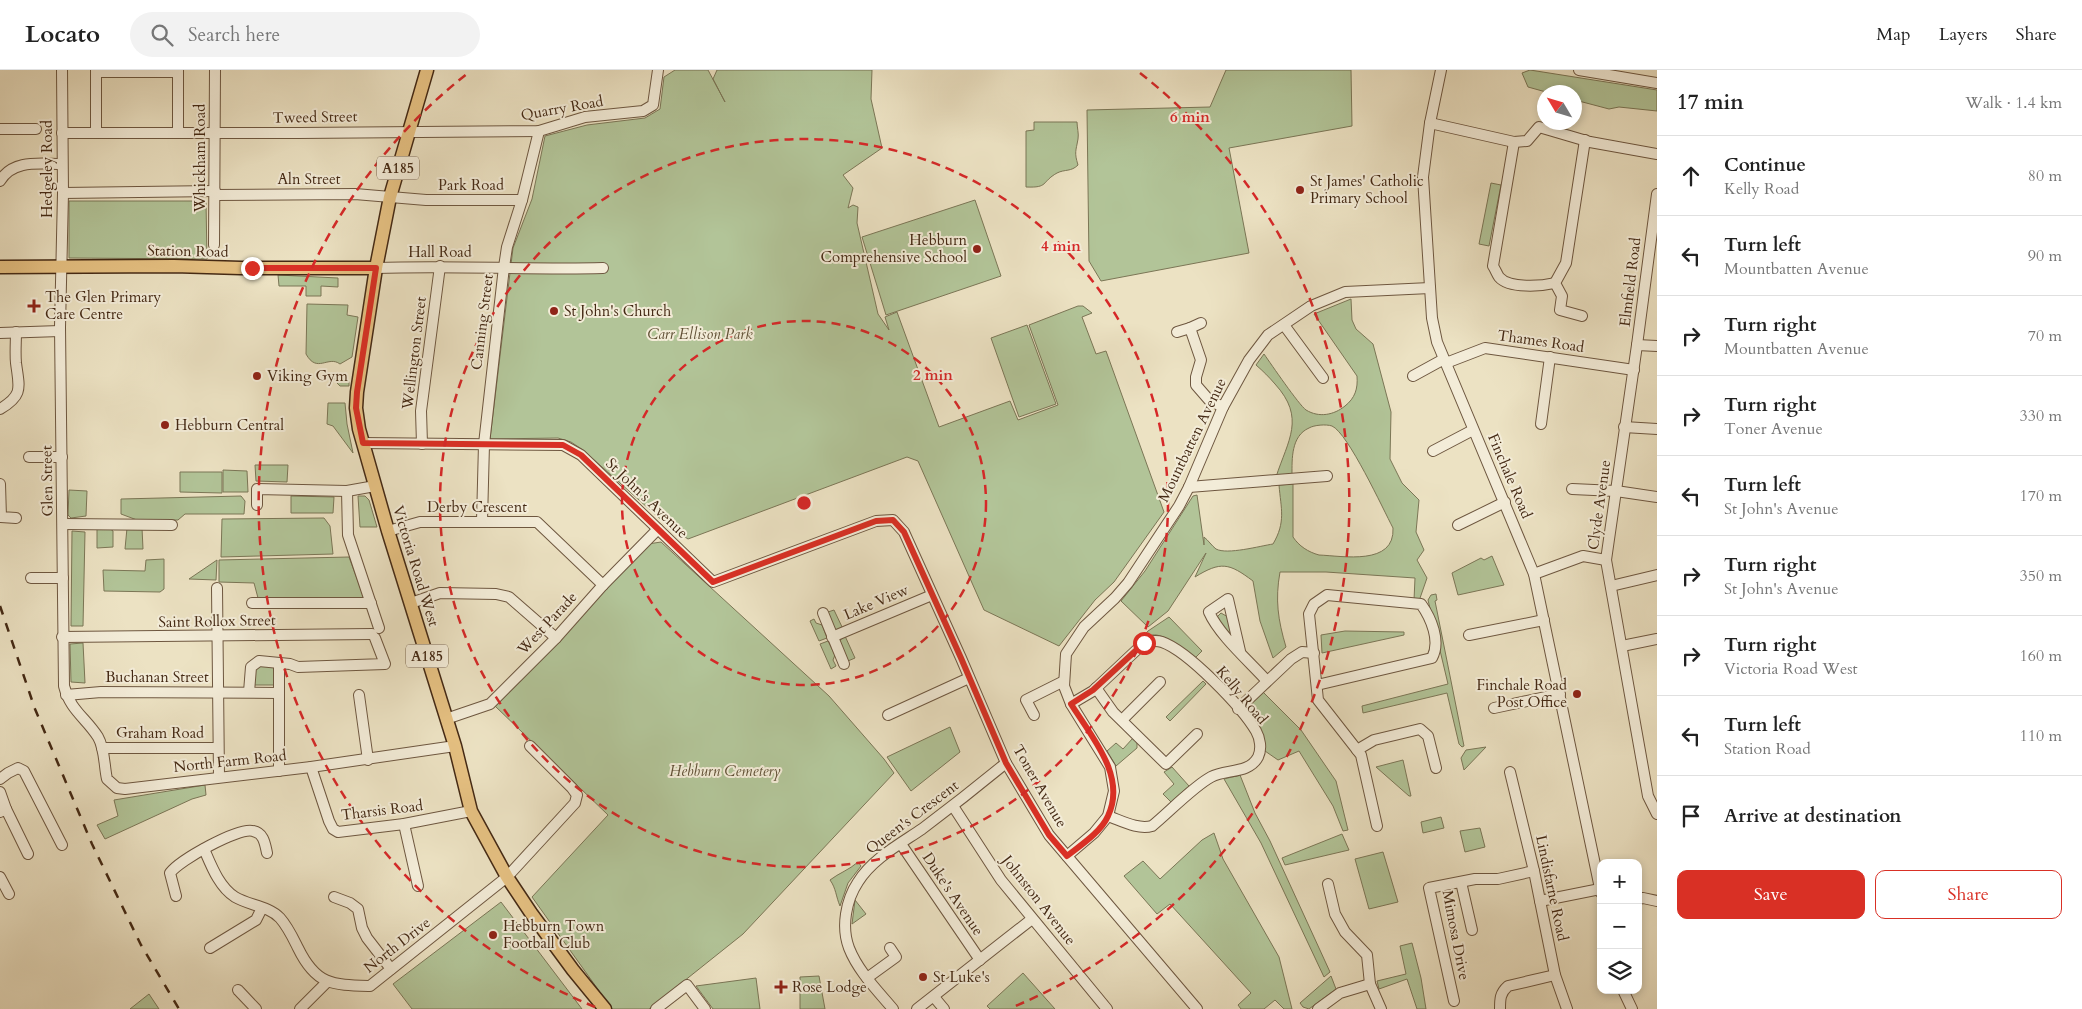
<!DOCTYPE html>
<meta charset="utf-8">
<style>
:root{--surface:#fff;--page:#f2f2f2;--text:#222;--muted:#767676;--line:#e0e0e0;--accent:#d93025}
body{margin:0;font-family:Cardo,serif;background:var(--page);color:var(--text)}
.controls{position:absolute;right:15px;bottom:15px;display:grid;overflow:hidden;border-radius:10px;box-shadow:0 2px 8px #0003}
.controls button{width:45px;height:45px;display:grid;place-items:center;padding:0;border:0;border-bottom:1px solid var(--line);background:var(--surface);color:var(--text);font:25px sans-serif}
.compass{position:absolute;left:1537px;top:15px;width:45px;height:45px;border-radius:50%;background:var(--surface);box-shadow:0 2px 8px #0003;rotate:308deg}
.stop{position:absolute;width:15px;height:15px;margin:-11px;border:4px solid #d93025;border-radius:50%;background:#fff}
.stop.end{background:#d93025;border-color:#fff;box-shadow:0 1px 5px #0008}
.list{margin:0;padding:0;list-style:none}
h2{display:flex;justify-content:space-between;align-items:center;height:65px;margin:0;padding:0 20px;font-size:21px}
h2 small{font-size:16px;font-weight:400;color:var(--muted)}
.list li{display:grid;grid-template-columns:32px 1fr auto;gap:15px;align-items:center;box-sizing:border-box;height:80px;padding:0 20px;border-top:1px solid var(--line)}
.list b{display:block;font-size:19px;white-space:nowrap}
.list p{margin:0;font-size:16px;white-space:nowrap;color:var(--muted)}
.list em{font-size:16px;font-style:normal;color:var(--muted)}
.actions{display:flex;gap:10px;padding:15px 20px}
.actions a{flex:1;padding:11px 0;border:1px solid var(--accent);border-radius:10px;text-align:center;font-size:18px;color:var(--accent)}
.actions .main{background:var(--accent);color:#fff}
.icon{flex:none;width:28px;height:28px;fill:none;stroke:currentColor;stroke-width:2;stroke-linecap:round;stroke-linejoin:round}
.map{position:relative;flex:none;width:1657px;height:939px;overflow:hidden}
header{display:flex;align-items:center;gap:30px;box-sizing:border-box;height:70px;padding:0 25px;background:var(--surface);border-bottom:1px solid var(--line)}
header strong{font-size:24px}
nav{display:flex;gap:28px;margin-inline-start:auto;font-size:18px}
.search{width:350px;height:45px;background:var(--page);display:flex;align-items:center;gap:12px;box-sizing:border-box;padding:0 18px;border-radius:28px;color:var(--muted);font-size:19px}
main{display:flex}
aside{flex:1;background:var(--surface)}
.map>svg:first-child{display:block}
.green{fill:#b2c498;stroke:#7b7656}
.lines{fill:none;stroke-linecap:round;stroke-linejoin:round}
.minor-casing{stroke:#6e5740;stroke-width:12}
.major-casing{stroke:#442914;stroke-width:15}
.minor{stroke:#f3ecd8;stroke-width:10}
.major{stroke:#e6c182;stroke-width:12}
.rail{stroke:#442914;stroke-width:2.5;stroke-dasharray:9 9;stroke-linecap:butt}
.route{stroke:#d93025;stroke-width:6}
.ring{fill:none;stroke:#d62828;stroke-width:2.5;stroke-dasharray:9 6}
.poi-dot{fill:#8f2418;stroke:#f3ecd8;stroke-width:2}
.labels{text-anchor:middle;stroke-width:4;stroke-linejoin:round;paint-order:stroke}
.shield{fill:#f3ecd8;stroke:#78644f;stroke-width:1}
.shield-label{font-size:14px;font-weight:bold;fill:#442914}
.street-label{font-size:15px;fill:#442914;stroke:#f3ecd8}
.poi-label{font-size:15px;fill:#442914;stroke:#f3ecd8;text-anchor:start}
.park-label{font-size:15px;font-style:italic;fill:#605035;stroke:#f3ecd8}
.centre{fill:#d62828;stroke:#f3ecd8;stroke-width:2.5}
.ring-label{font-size:15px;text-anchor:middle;font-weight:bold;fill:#d62828;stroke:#f3ecd8;stroke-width:4;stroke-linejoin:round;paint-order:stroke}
</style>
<header>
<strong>Locato</strong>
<div class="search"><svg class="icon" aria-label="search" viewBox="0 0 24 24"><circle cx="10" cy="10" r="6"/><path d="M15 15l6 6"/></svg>Search here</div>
<nav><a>Map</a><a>Layers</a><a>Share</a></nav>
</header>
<main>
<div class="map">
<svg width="1657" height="939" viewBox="0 0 1657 939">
<rect width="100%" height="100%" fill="#ece2c3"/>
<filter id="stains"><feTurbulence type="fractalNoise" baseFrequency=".004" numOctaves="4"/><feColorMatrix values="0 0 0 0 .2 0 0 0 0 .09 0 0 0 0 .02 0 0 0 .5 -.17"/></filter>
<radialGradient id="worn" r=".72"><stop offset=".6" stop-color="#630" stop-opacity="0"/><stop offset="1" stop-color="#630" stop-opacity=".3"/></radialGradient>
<g class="green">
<polygon points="675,0 708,0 725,32 713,9 717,0 872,0 871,29 882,78 843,105 853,118 848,138 853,135 858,137 857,153 878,244 889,260 885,247 897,242 939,357 1010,331 1018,350 1058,335 1029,255 1078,236 1083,236 1092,243 1082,247 1096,284 1106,281 1164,442 1114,512 1095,530 1059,576 984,540 918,391 907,387 688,469 667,455 583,380 571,372 558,368 490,369 513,178 532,129 545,66 587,55 645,48 660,39 664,7"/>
<polygon points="1226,0 1351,0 1352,56 1229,78 1249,183 1101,211 1089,191 1087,40 1210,37"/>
<polygon points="1530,0 1657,20 1657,41 1619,37 1609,39 1575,30 1574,22 1546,22 1528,17 1522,3"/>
<path d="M1034 52H1077C1077 57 1079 64 1078 69 1076 81 1074 82 1078 95 1071 102 1065 99 1057 103 1041 112 1049 118 1026 117V61L1034 60Z"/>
<polygon points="1491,113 1501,115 1489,176 1479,174"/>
<polygon points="975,130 1001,206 886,245 862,167"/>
<polygon points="69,131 206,131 207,189 69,188"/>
<polygon points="278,205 338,208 338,217 321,216 321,226 306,226 306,216 279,216"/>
<path d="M1351 229 1352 250 1356 259 1373 274 1391 342 1390 389 1402 413 1419 430 1416 462 1424 480 1417 490 1427 508 1419 531 1414 530 1415 508 1326 502H1280C1275 530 1278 550 1286 577L1273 588 1260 551 1253 511C1229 493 1221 491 1195 507L1206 483 1168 541 1148 557 1121 531 1145 501 1193 426 1197 425 1204 475V467C1208 470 1212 476 1216 479 1227 485 1260 476 1273 474 1286 452 1281 439 1279 415L1293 414V467C1299 476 1308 482 1319 485 1343 486 1395 496 1393 458 1383 439 1348 363 1332 356 1326 354 1314 355 1309 358 1291 366 1292 389 1292 405L1276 407C1288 370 1306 348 1275 314 1269 307 1263 301 1256 295L1264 284C1271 294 1299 335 1306 340 1319 348 1334 345 1345 336 1355 328 1358 319 1357 306L1314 244Z"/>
<path d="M307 234 348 235 347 245 358 247 352 287 340 294C328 285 317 304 306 284Z"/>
<polygon points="1027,255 1056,334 1019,347 991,268"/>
<polygon points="341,305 349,311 349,316 340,316 334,310 334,306"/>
<polygon points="328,333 345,333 347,354 353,383 333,356 327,354"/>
<polygon points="255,395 288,395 287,412 256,411"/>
<polygon points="223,400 247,401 248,422 223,422"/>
<polygon points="180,402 222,402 222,423 180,422"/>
<polygon points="69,420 87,421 86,446 71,448 68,445"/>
<polygon points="241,426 245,431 244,444 185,444 178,450 137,450 121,444 121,429"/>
<polygon points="291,426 334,427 333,443 291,443"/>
<polygon points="358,426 365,426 369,430 377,457 360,457"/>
<polygon points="324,448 330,456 333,484 221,487 222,449"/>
<polygon points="109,458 113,461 113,477 97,478 97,459"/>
<polygon points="127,458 142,458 143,479 125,479"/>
<polygon points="72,461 85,462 83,556 71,556"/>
<polygon points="661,472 829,626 884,689 894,703 743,864 649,939 612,939 532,827 608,745 495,636 648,474"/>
<polygon points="1492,486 1504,515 1458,525 1452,503 1481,488 1484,490"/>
<polygon points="349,487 364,528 258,528 254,513 219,512 219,490"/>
<polygon points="164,489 164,519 160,522 104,521 103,500 145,501 146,490"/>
<polygon points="217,490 216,510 189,509"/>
<polygon points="1436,524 1437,530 1435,531 1464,676 1462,677 1459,674 1447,623 1363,643 1362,636 1448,614 1428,530 1431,525"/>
<polygon points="834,540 843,559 839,562 832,559 828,542"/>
<polygon points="1221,543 1228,547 1232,566 1216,548"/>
<path d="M1169 547 1202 581 1195 588C1185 580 1164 563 1152 565 1148 566 1144 569 1140 570L1148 561Z"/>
<polygon points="814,549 816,553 822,555 827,568 819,571 810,551"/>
<polygon points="1345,561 1404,562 1404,565 1322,583 1321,565"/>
<polygon points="845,566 855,588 848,591 838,572"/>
<polygon points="828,571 835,585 833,590 836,596 831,599 820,574"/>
<polygon points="83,573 85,613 71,612 70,574"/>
<polygon points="261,595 272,597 274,599 275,615 254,615 254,600"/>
<polygon points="1203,611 1206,614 1170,651 1166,647"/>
<polygon points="1263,622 1301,660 1336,711 1348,760 1343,761 1333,736 1299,681 1278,690 1265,681 1246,642 1247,637"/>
<polygon points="950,657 960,682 911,721 887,687"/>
<polygon points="1133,668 1137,673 1137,678 1116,696 1107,681 1116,673 1123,679"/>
<polygon points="1486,677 1464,700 1461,688 1466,680"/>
<polygon points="1403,690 1411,726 1409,726 1376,697"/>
<polygon points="1172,697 1189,716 1171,732 1163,724 1174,714 1164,702"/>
<polygon points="1240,705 1255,743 1270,771 1330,902 1324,907 1261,773 1224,709"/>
<polygon points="205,715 206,725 192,729 105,769 97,755 118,746 114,730"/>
<polygon points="1441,747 1444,758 1423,763 1421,752"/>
<polygon points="1480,758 1485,777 1465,782 1460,761"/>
<polygon points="1214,763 1223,789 1279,887 1292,939 1284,939 1275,930 1264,939 1241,939 1238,935 1251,923 1170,834 1157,844 1124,806 1143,791 1160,809 1202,770"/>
<polygon points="1342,764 1349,780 1285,795 1282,788"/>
<polygon points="1383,782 1398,832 1369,839 1355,789"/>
<path d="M858 792 861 796 848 813 840 836C836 827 836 818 830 810 839 803 849 800 858 792Z"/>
<polygon points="855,830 866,844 852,854"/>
<polygon points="501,832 582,939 412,939 393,914"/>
<polygon points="1412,873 1421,908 1426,939 1417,939 1407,909 1379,919 1377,911 1406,904 1400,876"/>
<polygon points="1023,903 1055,939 990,939 987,936"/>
<polygon points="819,906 825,939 800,939 800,907"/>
<polygon points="1331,906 1336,919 1309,939 1303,937 1300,933"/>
<polygon points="756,908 760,939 713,939 696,916"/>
<polygon points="149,924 159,939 130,939"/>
</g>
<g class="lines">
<g class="minor-casing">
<g id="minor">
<path d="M62 0 63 123 60 257 64 616C70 640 86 648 98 667 105 679 104 696 107 709L117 718 125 719 311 697 455 676"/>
<polyline points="178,0 178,62"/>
<polyline points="1441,0 1430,53 1423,107 1432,248 1437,272 1534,504 1601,823"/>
<polyline points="1579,0 1657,13"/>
<polyline points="96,2 178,2"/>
<polyline points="1430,53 1514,72 1527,71 1539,57 1590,72 1657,84"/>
<polyline points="0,59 36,59"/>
<polyline points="62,63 299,63 539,61 585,47 643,41 653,35 658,0"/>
<polyline points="96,63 96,0"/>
<path d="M1514 72 1493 196C1495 199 1497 204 1499 207 1509 219 1542 216 1555 213"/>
<path d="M0 111C13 89 40 94 62 94"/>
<polyline points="63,123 215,121"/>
<polyline points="1657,124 1637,275 1606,490 1648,726 1657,744"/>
<polyline points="215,125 355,124 426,130 522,130"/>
<polyline points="214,175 215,0"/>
<path d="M376 198C452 195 527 200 603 198"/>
<polyline points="1582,246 1560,240 1562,226 1555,213 1566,193 1585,70"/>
<polyline points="1284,255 1323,308"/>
<polyline points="1190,258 1201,253"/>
<polyline points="1177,262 1190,258 1201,290 1196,307 1196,315 1209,330 1223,337"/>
<polyline points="0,263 60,261"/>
<polyline points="1637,275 1657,276"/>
<polyline points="1446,293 1485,278 1634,300"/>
<polyline points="1413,306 1444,289"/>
<path d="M0 339C24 325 19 317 16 293 15 283 16 272 16 262"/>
<polyline points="1541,354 1550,287"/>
<polyline points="1624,357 1657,359"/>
<polyline points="363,373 563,375 581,385 713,512 876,451 893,450 904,462 961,588 1006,693 1049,765 1197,939"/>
<polyline points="422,374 421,341 440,196"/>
<polyline points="1433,381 1473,360"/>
<polyline points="29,387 62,387"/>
<polyline points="0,414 1,447 16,448"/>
<polyline points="1189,417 1327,406"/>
<polyline points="1572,419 1616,421 1657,427"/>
<polyline points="347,421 348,465 379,558"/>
<polyline points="257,435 257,419 347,421 375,416"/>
<polyline points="482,451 484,374 504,197 507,177 522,130 539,61"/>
<polyline points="63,454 172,455"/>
<polyline points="1458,455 1505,432"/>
<polyline points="388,461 420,452 537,452 603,515"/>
<polyline points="1534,504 1583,486 1606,490"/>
<polyline points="31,508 63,508"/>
<polyline points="1611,516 1657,505"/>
<polyline points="217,518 219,707"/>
<polyline points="252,533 371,533"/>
<polyline points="411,533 440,523 496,524 509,527 556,568"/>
<polyline points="823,543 844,594"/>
<polyline points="1469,565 1544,550"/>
<polyline points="62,567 372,564"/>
<polyline points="832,567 932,525"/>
<polyline points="1622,576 1657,569"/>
<path d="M1240 581 1228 529 1209 542C1219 565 1250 592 1267 611"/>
<path d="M1317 615 1432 588C1441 571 1431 548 1421 534L1327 525 1314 534 1309 544 1318 630 1361 685 1377 756"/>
<polyline points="1096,618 1113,642 1166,694 1197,664"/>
<polyline points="249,622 251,597 259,591 290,594 298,597 385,594 375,568"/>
<polyline points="66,625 101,622 279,623"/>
<polyline points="359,625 368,690"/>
<path d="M1071 634 1093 621 1144 573C1150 571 1156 570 1162 572 1188 581 1242 637 1256 661 1260 668 1262 679 1258 687 1249 704 1226 699 1211 707 1194 716 1168 743 1152 756 1138 760 1122 751 1108 746"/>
<polyline points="1494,638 1560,624"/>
<polyline points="1238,639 1291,589 1302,582 1314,583"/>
<polyline points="888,645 969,608"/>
<polyline points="1034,645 1026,630 1064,611"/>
<polyline points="446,649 490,634 556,568 603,515 658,459"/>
<polyline points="1122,650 1160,612"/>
<polyline points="102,678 218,678"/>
<polyline points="1357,680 1374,670 1420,659 1428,666 1436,698"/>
<polyline points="311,697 329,751 333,759 338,762 404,754 471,741"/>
<polyline points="279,701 279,593"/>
<polyline points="1510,702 1534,801 1555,905 1567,939"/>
<polyline points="0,709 8,703 18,698 24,701 62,775"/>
<polyline points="0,722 6,739"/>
<polyline points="953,736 1001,810 1107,939"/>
<polyline points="0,742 6,739 28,784"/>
<polyline points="404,754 418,816"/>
<polyline points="901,774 980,890"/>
<path d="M204 779C211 795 219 817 235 827 248 835 269 836 280 848 288 857 293 868 298 878 316 915 332 915 370 916L507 807 575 733 577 725 572 718 530 676"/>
<polyline points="1067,786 1094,763 1108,746 1114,721 1110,697 1071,634 1064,616 1066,584 1084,557 1115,528 1128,513 1179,436 1189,417 1223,337 1249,290 1268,265 1311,236 1345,222 1430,218"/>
<polyline points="0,807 9,824"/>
<polyline points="1461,812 1472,860"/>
<polyline points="1328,814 1335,844 1345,862 1367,885 1370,914 1381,939"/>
<path d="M176 826 170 803C180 790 238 757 253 761 264 763 265 774 267 783"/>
<polyline points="334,827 350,833 358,839 362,858 367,868 391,899"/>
<polyline points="1638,829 1643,828 1657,831"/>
<polyline points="1540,831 1600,819"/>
<polyline points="210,878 256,850 262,838"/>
<polyline points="867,908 896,887 890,878"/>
<polyline points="238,920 256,939"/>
<polyline points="1623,920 1632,939"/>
<polyline points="934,927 944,939"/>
<polyline points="1454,931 1429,818 1475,809 1498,809 1534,801"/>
<polyline points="300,939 327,912"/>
<polyline points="656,939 687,915 705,939"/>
<path d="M893 939C877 920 858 901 849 878 841 857 846 830 858 812 872 789 900 774 922 759 950 738 978 716 1006 693"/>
<polyline points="917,939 1032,849"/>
<polyline points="1318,939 1340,923 1370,914"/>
<path d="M1500 939C1500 929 1500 923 1508 916L1555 905"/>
</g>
</g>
<g class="major-casing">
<g id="major">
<polyline points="427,0 390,127 376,198 357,322 356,338 359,359 388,461 455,676 471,741 507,807 531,843 573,900 605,939"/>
<polyline points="0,197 174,196 241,198 376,198"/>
</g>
</g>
<use href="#minor" class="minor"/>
<use href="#major" class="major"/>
<polyline class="rail" points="0,536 35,639 92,774 141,875 179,939"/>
</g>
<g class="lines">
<path class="route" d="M252 198H376L357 322 356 338 363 373 563 375 581 385 713 512 876 451 893 450 904 462 961 588 1006 693 1049 765 1067 786C1081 775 1101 762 1108 746 1127 706 1091 666 1071 634L1093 620 1144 573"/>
</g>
<g class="ring">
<circle cx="804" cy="433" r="182"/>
<circle cx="804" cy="433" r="364"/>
<path d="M595 937A546 546 0 0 1 468 3M1140 3A546 546 0 0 1 1013 937"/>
</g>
<g class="poi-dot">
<circle cx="1300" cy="120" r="5"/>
<circle cx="977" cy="179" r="5"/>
<path d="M31.5 228.5h5v5h5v5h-5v5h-5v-5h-5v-5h5z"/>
<circle cx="554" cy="241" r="5"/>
<circle cx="257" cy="306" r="5"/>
<circle cx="165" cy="355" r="5"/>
<circle cx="1577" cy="624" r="5"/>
<circle cx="493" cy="865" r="5"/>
<circle cx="923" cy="907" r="5"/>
<path d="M778.5 909.5h5v5h5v5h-5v5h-5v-5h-5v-5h5z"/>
</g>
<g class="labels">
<g class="shield">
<rect x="377" y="86.5" width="42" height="23" rx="4"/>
<rect x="406" y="574.5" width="42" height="23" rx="4"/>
</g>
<g class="shield-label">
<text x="398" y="103">A185</text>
<text x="427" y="591">A185</text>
</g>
<g class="street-label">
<text transform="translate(562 38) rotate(-10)" y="5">Quarry Road</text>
<text transform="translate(315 47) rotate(-1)" y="5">Tweed Street</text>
<text transform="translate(200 88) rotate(-90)" y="5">Whickham Road</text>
<text transform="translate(47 99) rotate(-90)" y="5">Hedgeley Road</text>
<text x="309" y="114">Aln Street</text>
<text x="471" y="120">Park Road</text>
<text transform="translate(188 181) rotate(1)" y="5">Station Road</text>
<text x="440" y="187">Hall Road</text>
<text transform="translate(1630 212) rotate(-83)" y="5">Elmfield Road</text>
<text transform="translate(482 252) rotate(-83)" y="5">Canning Street</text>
<text transform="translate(1541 271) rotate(8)" y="5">Thames Road</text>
<text transform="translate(414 283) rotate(-83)" y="5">Wellington Street</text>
<text transform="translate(1192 370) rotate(-64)" y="5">Mountbatten Avenue</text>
<text transform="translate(1510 406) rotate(67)" y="5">Finchale Road</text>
<text transform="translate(47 411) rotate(-91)" y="5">Glen Street</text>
<text transform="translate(647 428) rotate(44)" y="5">St John's Avenue</text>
<text transform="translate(1599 435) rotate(-82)" y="5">Clyde Avenue</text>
<text x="477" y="442">Derby Crescent</text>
<text transform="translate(416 496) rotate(73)" y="5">Victoria Road West</text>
<text transform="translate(876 532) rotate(-23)" y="5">Lake View</text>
<text transform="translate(217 551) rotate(-1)" y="5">Saint Rollox Street</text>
<text transform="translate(547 553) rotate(-47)" y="5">West Parade</text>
<text x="157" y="612">Buchanan Street</text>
<text transform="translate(1242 625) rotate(50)" y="5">Kelly Road</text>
<text x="160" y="668">Graham Road</text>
<text transform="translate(230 691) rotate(-6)" y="5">North Farm Road</text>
<text transform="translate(1040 716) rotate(60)" y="5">Toner Avenue</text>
<text transform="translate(382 740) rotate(-7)" y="5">Tharsis Road</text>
<text transform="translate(912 747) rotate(-37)" y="5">Queen's Crescent</text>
<text transform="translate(1552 818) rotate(78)" y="5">Lindisfarne Road</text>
<text transform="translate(953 824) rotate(56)" y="5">Duke's Avenue</text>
<text transform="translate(1039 830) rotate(52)" y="5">Johnston Avenue</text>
<text transform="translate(1456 865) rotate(79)" y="5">Mimosa Drive</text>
<text transform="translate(397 875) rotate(-38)" y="5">North Drive</text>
</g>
<g class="poi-label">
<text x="1310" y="116">St James' Catholic<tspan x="1310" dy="17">Primary School</tspan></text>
<text x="967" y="175" text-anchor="end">Hebburn<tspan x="967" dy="17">Comprehensive School</tspan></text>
<text x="45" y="232">The Glen Primary<tspan x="45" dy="17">Care Centre</tspan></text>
<text x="564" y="246">St John's Church</text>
<text x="267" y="311">Viking Gym</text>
<text x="175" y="360">Hebburn Central</text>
<text x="1567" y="620" text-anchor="end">Finchale Road<tspan x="1567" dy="17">Post Office</tspan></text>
<text x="503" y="861">Hebburn Town<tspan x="503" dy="17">Football Club</tspan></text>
<text x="933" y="912">St Luke's</text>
<text x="792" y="922">Rose Lodge</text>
</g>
<g class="park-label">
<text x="700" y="269">Carr Ellison Park</text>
<text x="725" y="706">Hebburn Cemetery</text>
</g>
</g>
<circle cx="804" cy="433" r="8" class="centre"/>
<g class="ring-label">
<text x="1190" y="52">6 min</text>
<text x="1061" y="181">4 min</text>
<text x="933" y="310">2 min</text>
</g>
<rect width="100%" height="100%" filter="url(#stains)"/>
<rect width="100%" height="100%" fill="url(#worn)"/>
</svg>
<div class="controls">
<button>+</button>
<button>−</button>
<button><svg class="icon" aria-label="layers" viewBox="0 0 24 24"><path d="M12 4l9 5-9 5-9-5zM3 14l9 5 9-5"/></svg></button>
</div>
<svg class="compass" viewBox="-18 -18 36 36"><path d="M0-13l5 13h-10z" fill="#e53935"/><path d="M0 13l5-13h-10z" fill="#767676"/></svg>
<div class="stop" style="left:1144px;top:573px"></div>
<div class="stop end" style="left:252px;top:198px"></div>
</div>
<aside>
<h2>17 min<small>Walk · 1.4 km</small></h2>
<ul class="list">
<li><svg class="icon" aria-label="ahead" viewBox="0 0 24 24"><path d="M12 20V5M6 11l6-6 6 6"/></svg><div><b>Continue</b><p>Kelly Road</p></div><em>80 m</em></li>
<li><svg class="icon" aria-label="left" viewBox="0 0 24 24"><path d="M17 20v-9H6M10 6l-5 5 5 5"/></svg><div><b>Turn left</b><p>Mountbatten Avenue</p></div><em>90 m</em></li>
<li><svg class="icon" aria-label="right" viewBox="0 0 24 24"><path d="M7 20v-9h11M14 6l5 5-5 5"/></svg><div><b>Turn right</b><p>Mountbatten Avenue</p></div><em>70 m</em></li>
<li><svg class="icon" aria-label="right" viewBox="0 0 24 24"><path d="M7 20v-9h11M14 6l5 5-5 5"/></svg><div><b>Turn right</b><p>Toner Avenue</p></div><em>330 m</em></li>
<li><svg class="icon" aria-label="left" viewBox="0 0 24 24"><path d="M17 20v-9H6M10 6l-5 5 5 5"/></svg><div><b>Turn left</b><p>St John's Avenue</p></div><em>170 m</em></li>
<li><svg class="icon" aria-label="right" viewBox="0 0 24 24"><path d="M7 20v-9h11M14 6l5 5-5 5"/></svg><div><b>Turn right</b><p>St John's Avenue</p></div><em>350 m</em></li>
<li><svg class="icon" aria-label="right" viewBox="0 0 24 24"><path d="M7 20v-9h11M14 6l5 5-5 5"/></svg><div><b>Turn right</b><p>Victoria Road West</p></div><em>160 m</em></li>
<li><svg class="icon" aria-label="left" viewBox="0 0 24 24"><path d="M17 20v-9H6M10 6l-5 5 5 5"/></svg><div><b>Turn left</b><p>Station Road</p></div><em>110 m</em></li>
<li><svg class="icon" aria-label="arrive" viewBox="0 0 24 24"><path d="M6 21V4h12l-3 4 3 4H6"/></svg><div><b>Arrive at destination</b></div></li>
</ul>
<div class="actions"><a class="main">Save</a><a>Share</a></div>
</aside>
</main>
